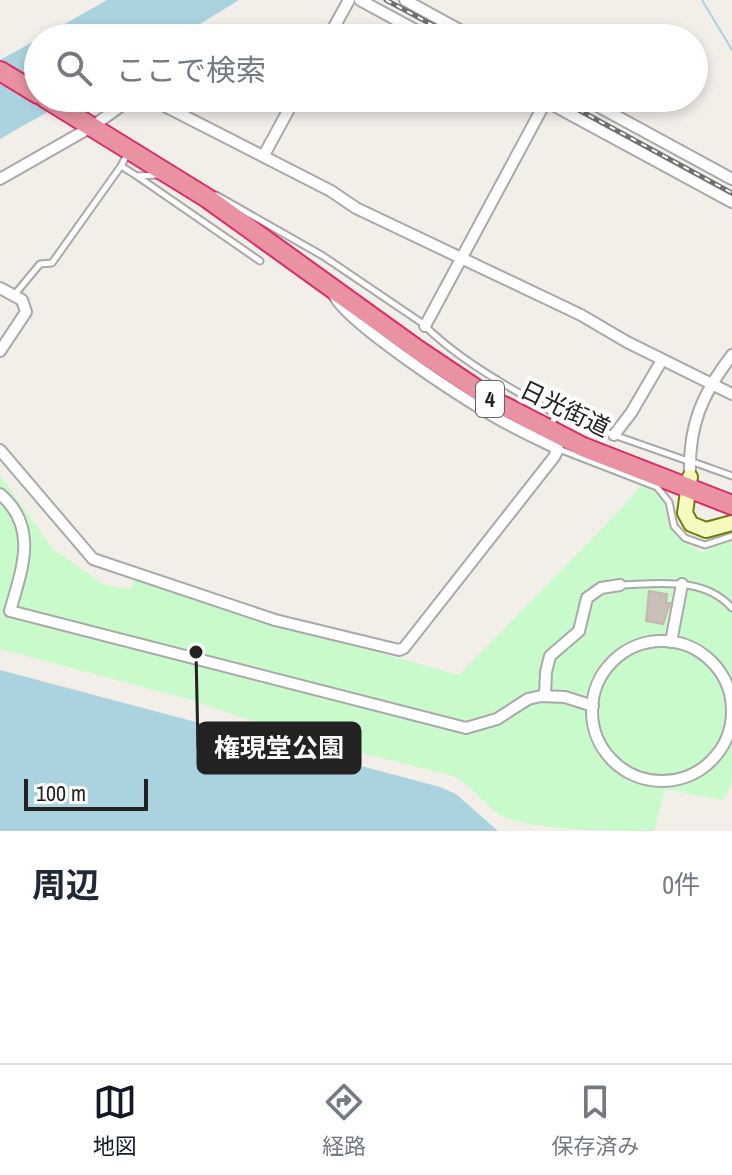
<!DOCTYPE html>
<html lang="ja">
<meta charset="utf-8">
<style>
:root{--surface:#fff;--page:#f2f2f3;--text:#1f2937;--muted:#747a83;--line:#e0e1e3;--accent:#111827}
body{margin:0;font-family:"Archivo Narrow","Noto Sans JP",sans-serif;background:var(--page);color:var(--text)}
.scale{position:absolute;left:24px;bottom:20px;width:124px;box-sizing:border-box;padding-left:8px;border:4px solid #222;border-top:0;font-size:22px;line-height:28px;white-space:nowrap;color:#222;-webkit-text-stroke:6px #fff;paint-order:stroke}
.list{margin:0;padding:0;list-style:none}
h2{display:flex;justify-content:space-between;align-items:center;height:104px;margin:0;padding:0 32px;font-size:34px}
h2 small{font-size:26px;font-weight:400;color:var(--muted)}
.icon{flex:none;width:44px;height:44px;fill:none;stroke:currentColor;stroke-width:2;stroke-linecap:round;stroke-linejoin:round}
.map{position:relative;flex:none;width:732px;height:831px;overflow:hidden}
.search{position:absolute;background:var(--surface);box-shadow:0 4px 12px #0003;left:24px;right:24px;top:24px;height:88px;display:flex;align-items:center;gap:20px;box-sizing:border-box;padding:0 28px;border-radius:44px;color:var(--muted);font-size:30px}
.sheet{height:232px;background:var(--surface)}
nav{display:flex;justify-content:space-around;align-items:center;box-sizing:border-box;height:112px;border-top:2px solid var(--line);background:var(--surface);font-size:22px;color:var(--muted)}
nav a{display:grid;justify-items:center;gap:4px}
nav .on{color:var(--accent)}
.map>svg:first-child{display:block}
.park{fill:#c8facc}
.water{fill:#aad3df}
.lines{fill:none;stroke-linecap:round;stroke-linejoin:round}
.stream{stroke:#aad3df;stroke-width:2}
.building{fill:#c7bfb8;stroke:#c4b6ab;stroke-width:2}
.lane-casing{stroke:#a9a9a9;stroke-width:9}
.street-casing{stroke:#a9a9a9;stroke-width:14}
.secondary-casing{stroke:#707d05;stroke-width:18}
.highway-casing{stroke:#dc2a67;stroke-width:22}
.lane{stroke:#fff;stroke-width:5}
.street{stroke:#fff;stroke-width:10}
.secondary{stroke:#f7fabf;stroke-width:14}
.highway{stroke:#e892a2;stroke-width:18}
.rail-casing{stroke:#707070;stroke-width:5}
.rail{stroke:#fff;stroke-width:2;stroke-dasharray:6;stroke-linecap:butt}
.labels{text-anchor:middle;stroke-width:8;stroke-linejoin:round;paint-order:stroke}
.shield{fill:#fff;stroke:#646464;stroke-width:2}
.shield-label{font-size:22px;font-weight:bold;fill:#222}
.street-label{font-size:24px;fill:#222;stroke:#fff}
.leader{fill:none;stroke:#222;stroke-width:3}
.callout-dot{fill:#222;stroke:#fff;stroke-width:3}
.callout{fill:#222;stroke:#222;stroke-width:3}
.callout-label{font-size:26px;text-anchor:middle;font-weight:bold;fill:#fff}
</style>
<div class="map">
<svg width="732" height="831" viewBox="0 0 732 831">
<rect width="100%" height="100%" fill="#f2efe9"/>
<path class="park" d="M0 475 53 549 103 584 131 590 134 578 272 623 459 675 625 505 640 486C677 498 657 506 673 531 679 541 691 544 698 551L703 552 732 538V781L726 796 721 800 665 789 654 831C611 831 537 831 501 816 484 804 473 787 454 776L302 738 188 699 0 649Z"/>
<g class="water">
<polygon points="107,0 239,0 177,38 40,38"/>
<polygon points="38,39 38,98 72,98 0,139 0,60"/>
<polygon points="0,670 440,787 456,794 498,831 0,831"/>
</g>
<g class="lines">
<polyline class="stream" points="702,0 732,50"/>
</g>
<polygon class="building" points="649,591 667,594 666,603 670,603 663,624 646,621"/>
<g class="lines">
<g class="lane-casing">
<g id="lane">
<polyline points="128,153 121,166 137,176 157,175"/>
<polyline points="137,176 260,261"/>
<path d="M216 195 323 256 422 323C459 361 511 388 557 415"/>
<polyline points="15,294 40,264 52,263 121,166"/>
<polyline points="553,421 557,415 685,460"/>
<polyline points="559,449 657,487 669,502 674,526 685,538 705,545 732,536"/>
<polyline points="696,463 732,476"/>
<path d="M620 585C658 584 704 576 732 608"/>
</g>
</g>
<g class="street-casing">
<g id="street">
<polyline points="360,0 430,38"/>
<polyline points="405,0 474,38"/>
<polyline points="328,38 349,0"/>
<polyline points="149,98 331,191 356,208 581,315 627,342 732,394"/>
<polyline points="583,98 732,179"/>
<polyline points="542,99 732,202"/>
<polyline points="264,155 295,98"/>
<polyline points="0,179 93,126 132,98"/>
<polyline points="0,288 22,300 26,312 0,351"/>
<polyline points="425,326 546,101"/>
<polyline points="614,435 631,413 662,360"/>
<path d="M0 450 93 559 275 620 399 650 404 648 554 457 558 449C534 437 509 426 487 412 460 396 336 316 333 292"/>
<path d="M690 477C688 426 702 394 732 355"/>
<path d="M0 494C39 527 22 569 10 611L466 728 497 719 528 699 541 696 565 697 593 706"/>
<circle cx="662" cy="711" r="70"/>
<polyline points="671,642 682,584"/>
<polyline points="545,695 546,672 550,656 579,631 587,598 601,588 620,585"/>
</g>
</g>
<g class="secondary-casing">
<polyline id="secondary" points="690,477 685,513 691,524 706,530 732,523"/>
</g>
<g class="highway-casing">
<g id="highway">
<polyline points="0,71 38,94"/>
<polyline points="45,98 207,198 418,350 494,401 583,447 732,505"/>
</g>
</g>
<use href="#lane" class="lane"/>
<use href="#street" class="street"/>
<use href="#secondary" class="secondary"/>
<use href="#highway" class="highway"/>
<g class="rail-casing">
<g id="rail">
<polyline points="386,0 457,38"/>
<polyline points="557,98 732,193"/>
</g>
</g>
<use href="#rail" class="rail"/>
</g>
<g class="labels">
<rect class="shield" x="476" y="381" width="28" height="36" rx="6"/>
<g class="shield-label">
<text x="490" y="407">4</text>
</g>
<g class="street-label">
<text transform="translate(565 409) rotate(26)" y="8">日光街道</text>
</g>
</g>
<path class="leader" d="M196 652L198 748"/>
<circle class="callout-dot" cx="196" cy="652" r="8"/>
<rect class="callout" x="198" y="723" width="162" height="50" rx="8"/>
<g class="callout-label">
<text x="279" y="757">権現堂公園</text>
</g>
</svg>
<div class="scale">100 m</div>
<div class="search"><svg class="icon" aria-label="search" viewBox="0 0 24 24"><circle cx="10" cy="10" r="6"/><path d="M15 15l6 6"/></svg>ここで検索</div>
</div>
<section class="sheet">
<h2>周辺<small>0件</small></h2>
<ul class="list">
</ul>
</section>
<nav>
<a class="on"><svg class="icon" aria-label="map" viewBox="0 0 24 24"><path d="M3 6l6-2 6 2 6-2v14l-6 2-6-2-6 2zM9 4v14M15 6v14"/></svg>地図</a>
<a><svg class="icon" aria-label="directions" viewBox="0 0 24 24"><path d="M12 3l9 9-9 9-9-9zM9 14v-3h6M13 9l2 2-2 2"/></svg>経路</a>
<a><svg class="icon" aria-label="saved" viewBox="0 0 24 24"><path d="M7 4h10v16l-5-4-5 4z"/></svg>保存済み</a>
</nav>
